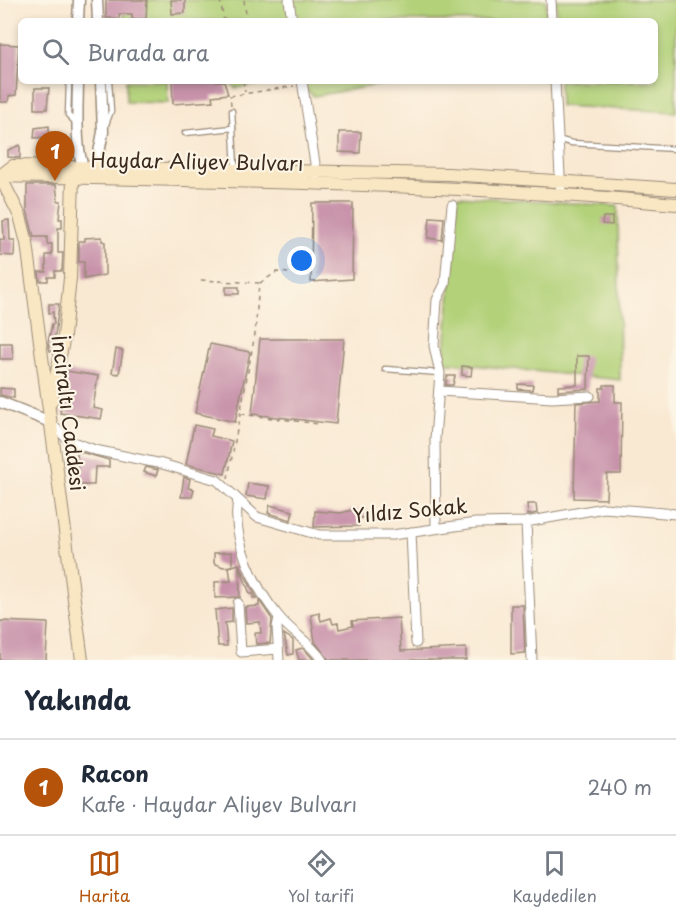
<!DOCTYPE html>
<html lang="tr">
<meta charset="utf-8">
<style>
:root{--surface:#fff;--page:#f2f2f3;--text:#1f2937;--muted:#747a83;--line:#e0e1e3;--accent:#b45309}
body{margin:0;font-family:"Playpen Sans",sans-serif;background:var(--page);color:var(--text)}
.you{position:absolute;left:302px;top:261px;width:21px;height:21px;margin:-15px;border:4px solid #fff;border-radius:50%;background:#1a73e8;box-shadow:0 0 0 9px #1a73e833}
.badge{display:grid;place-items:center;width:39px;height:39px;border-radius:50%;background:var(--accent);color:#fff;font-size:20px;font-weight:700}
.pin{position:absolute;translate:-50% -50px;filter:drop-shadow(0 2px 3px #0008)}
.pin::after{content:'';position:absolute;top:32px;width:21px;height:18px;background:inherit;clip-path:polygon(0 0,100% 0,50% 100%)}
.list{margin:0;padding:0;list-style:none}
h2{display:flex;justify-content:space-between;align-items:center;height:78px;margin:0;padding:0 24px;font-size:26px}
h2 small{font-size:20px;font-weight:400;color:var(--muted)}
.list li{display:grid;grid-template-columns:39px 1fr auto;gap:18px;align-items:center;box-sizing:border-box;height:96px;padding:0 24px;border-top:2px solid var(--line)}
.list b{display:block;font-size:22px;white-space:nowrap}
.list p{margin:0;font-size:20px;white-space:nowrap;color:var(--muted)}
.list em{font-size:20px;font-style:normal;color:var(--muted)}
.icon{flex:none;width:33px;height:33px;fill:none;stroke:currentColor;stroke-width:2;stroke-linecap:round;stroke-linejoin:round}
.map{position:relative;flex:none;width:676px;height:660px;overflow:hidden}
.search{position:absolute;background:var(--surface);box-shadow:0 3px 9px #0003;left:18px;right:18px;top:18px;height:66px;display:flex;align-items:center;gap:15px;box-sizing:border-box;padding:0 21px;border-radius:9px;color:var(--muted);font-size:22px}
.sheet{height:174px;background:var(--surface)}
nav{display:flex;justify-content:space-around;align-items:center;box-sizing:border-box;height:84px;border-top:2px solid var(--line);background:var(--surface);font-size:16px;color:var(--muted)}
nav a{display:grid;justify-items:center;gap:3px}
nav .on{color:var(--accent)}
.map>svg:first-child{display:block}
.green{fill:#b2d179;stroke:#767e4c;stroke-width:1.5}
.building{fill:#c893aa}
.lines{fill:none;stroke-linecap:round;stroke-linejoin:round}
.service-casing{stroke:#9a8a78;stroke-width:7}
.minor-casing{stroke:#9a8a78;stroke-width:11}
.tertiary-casing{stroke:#9a8a78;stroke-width:13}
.secondary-casing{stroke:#9a8a78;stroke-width:14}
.path{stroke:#9a8a78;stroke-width:1.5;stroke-dasharray:4.5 4.5;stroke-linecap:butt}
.service{stroke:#fff;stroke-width:4.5}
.minor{stroke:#fff;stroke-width:9}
.tertiary{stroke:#fff;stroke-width:10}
.secondary{stroke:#f9e7c3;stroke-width:12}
.labels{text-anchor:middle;stroke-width:4.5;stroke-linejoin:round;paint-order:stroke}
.street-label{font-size:20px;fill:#3b2a1e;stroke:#fcf5e5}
</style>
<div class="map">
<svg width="676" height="660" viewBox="0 0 676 660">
<rect width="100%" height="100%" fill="#fcf5e5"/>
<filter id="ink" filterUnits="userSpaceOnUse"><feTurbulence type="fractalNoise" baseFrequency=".0167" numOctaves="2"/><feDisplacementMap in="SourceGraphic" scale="12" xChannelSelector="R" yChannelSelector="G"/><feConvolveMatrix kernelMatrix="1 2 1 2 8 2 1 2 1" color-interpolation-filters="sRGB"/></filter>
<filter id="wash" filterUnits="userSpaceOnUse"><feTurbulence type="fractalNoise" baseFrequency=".008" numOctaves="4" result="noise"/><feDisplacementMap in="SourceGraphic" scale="24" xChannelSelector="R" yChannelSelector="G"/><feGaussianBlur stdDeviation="1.35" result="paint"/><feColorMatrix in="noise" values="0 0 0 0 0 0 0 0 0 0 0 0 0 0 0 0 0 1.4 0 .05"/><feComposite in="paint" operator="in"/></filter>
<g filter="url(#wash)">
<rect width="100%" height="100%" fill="#f9e9d3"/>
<g class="green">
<polygon points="123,0 546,0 547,21 124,21"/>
<polygon points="556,0 676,0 676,112 560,106 559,81 655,81 655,21 557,21"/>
<polygon points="126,81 167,81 168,103 126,102"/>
<polygon points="229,81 280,81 235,88"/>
<polygon points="295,81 402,81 314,96"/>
<polygon points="458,196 618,206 620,380 444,362"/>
</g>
<g id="blocks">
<g class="building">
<polygon points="106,0 147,0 146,19 132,19 132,14 119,14 119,18 106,18"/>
<polygon points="171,0 185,0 185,13 172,14"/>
<polygon points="0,44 19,45 16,95 9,96 8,102 0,102"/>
<polygon points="172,81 224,81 228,94 212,96 213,101 173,104"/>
<polygon points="35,88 49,88 47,109 35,109"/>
<polygon points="49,126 49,137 34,138 35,128"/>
<polygon points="339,132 361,132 360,153 339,152"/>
<polygon points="20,145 20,158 8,157 8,150"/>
<polygon points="27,185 56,185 58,201 61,201 59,219 62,219 62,228 58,228 58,253 63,253 62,271 55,271 55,277 48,277 48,281 40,281 39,272 46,272 46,255 52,255 52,244 47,244 47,237 34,237 27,210"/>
<polygon points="312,203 353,203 352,279 311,282"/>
<polygon points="430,217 444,218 442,240 428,238"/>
<polygon points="603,217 612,217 612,225 602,224"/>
<polygon points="9,220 10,240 15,240 14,256 0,255 0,239 4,240 3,221"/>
<polygon points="102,237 102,241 105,242 105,275 84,279 84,262 79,262 79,241 85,241 85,238"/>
<rect x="226" y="287" width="13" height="7"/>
<polygon points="49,304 59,304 53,351 50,351 48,343 52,324 54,324 53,312 49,313"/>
<polygon points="260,339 344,339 336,424 252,414"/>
<polygon points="0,343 12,343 13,359 0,359"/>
<polygon points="210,344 250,352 235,422 195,413"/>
<polygon points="116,349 123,351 119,374 112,373"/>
<polygon points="577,356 589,356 588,389 558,391 558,386 577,385"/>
<polygon points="462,366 472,367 471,376 462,375"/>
<polygon points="66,371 98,376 93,408 103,410 101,419 60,413"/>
<polygon points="447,376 455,376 453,385 446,385"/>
<polygon points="518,384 533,385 532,390 518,389"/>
<polygon points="604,385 615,385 615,402 622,402 621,474 607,474 606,499 574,498 576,403 600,401 600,388 604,388"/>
<polygon points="0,388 14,389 14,398 0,395"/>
<polygon points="194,425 213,429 211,436 232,441 225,474 186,464"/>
<polygon points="77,451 109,460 109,467 95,467 94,485 78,485"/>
<polygon points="146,467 158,470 156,476 144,472"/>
<polygon points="184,477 190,479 188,488 194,489 192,497 181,497"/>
<polygon points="248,483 269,486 267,499 246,496"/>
<polygon points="527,504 536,504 537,513 528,515"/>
<polygon points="270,505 293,511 291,520 268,513"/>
<polygon points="352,510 365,511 365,518 359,518 359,526 314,527 315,511 341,513"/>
<polygon points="232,552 232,566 223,567 214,563 214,553"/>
<polygon points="239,564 257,598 253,598 253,594 250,594 239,565 240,597 215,598 215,582 231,581 229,567"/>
<polygon points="259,600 272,619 270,643 256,644 255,633 261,633 260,622 246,623 245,607 259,606"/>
<polygon points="511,605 523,605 525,653 511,654"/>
<polygon points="232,608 232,622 225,623 227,646 218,646 215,610"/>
<polygon points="319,613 321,621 331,618 333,624 338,623 339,629 353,626 352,621 399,618 401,651 466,648 466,660 329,660 315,642 311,615"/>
<polygon points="0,621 48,623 46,660 0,660"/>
<polygon points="284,634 293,640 293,654 288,655"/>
<polygon points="302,648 307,652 314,660 299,660 296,650"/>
</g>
</g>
</g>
<g filter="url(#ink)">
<use href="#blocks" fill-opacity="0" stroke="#9a8a78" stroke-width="1.5"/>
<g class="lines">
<g class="service-casing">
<g id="service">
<polyline points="69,81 68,115 76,123"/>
<polyline points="232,111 235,168"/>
<polyline points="105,127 111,111 109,81"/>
<polyline points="185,133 233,128"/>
<polyline points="560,140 572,143 676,149"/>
<polyline points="385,369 440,373"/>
</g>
</g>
<g class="minor-casing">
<g id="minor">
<polyline points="289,0 292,21"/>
<polyline points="551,0 552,21"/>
<polyline points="302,81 317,176"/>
<polyline points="555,81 561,194"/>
<polyline points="439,391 552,398 590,396"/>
<polyline points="50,423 70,441 95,450 162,464 217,480 257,517 319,535 392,535 476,523 526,522 604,508 676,514"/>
<path d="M238 500C231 538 254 587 279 617 292 633 309 641 322 660"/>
<polyline points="526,522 532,660"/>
<polyline points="436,528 435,439 440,373 434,346 437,300 445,284 452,205"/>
<polyline points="411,532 416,643"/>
<polyline points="238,603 241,652 278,649"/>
<polyline points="279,660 277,627 279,618"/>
</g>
</g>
<g class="tertiary-casing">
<g id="tertiary">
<polyline points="97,0 98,21"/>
<polyline points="78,21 79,0"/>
<path d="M78 81C78 103 74 155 86 172"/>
<polyline points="95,173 103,132 101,81"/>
<polyline points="0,402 48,421"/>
</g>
</g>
<g class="secondary-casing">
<g id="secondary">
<polyline points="0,176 13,166 448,174 676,189"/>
<path d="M0 176C225 181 452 183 676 204"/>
<polyline points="0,176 20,216 27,243 82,660"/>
<polyline points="51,402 64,336 70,278 73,178"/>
</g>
</g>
<g class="path">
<polyline points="220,0 224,21"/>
<polyline points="244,0 247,21"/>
<polyline points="243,81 245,92"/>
<polyline points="231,105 230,96 294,86"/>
<polyline points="201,280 259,283 255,334 228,478"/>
<polyline points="260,283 277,272 289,273"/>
<polyline points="241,414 319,424"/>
</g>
<use href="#service" class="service"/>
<use href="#minor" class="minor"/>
<use href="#tertiary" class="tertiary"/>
<use href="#secondary" class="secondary"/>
</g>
</g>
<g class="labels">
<g class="street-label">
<text transform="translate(197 162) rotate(1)" y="7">Haydar Aliyev Bulvarı</text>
<text transform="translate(68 413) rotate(83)" y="7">İnciraltı Caddesi</text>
<text transform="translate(410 511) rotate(-5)" y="7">Yıldız Sokak</text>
</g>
</g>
</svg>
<div class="you"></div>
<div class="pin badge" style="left:55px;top:181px">1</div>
<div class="search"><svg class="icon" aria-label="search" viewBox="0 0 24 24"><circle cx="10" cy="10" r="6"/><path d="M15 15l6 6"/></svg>Burada ara</div>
</div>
<section class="sheet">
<h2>Yakında<small></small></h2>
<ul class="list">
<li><span class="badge">1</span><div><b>Racon</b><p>Kafe · Haydar Aliyev Bulvarı</p></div><em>240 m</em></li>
</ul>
</section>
<nav>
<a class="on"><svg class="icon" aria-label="map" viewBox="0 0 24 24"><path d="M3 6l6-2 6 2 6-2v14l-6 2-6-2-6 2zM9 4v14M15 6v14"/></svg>Harita</a>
<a><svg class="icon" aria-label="directions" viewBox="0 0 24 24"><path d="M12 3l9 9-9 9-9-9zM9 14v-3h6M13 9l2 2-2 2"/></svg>Yol tarifi</a>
<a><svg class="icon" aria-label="saved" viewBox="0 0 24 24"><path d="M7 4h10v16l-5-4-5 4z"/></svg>Kaydedilen</a>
</nav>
